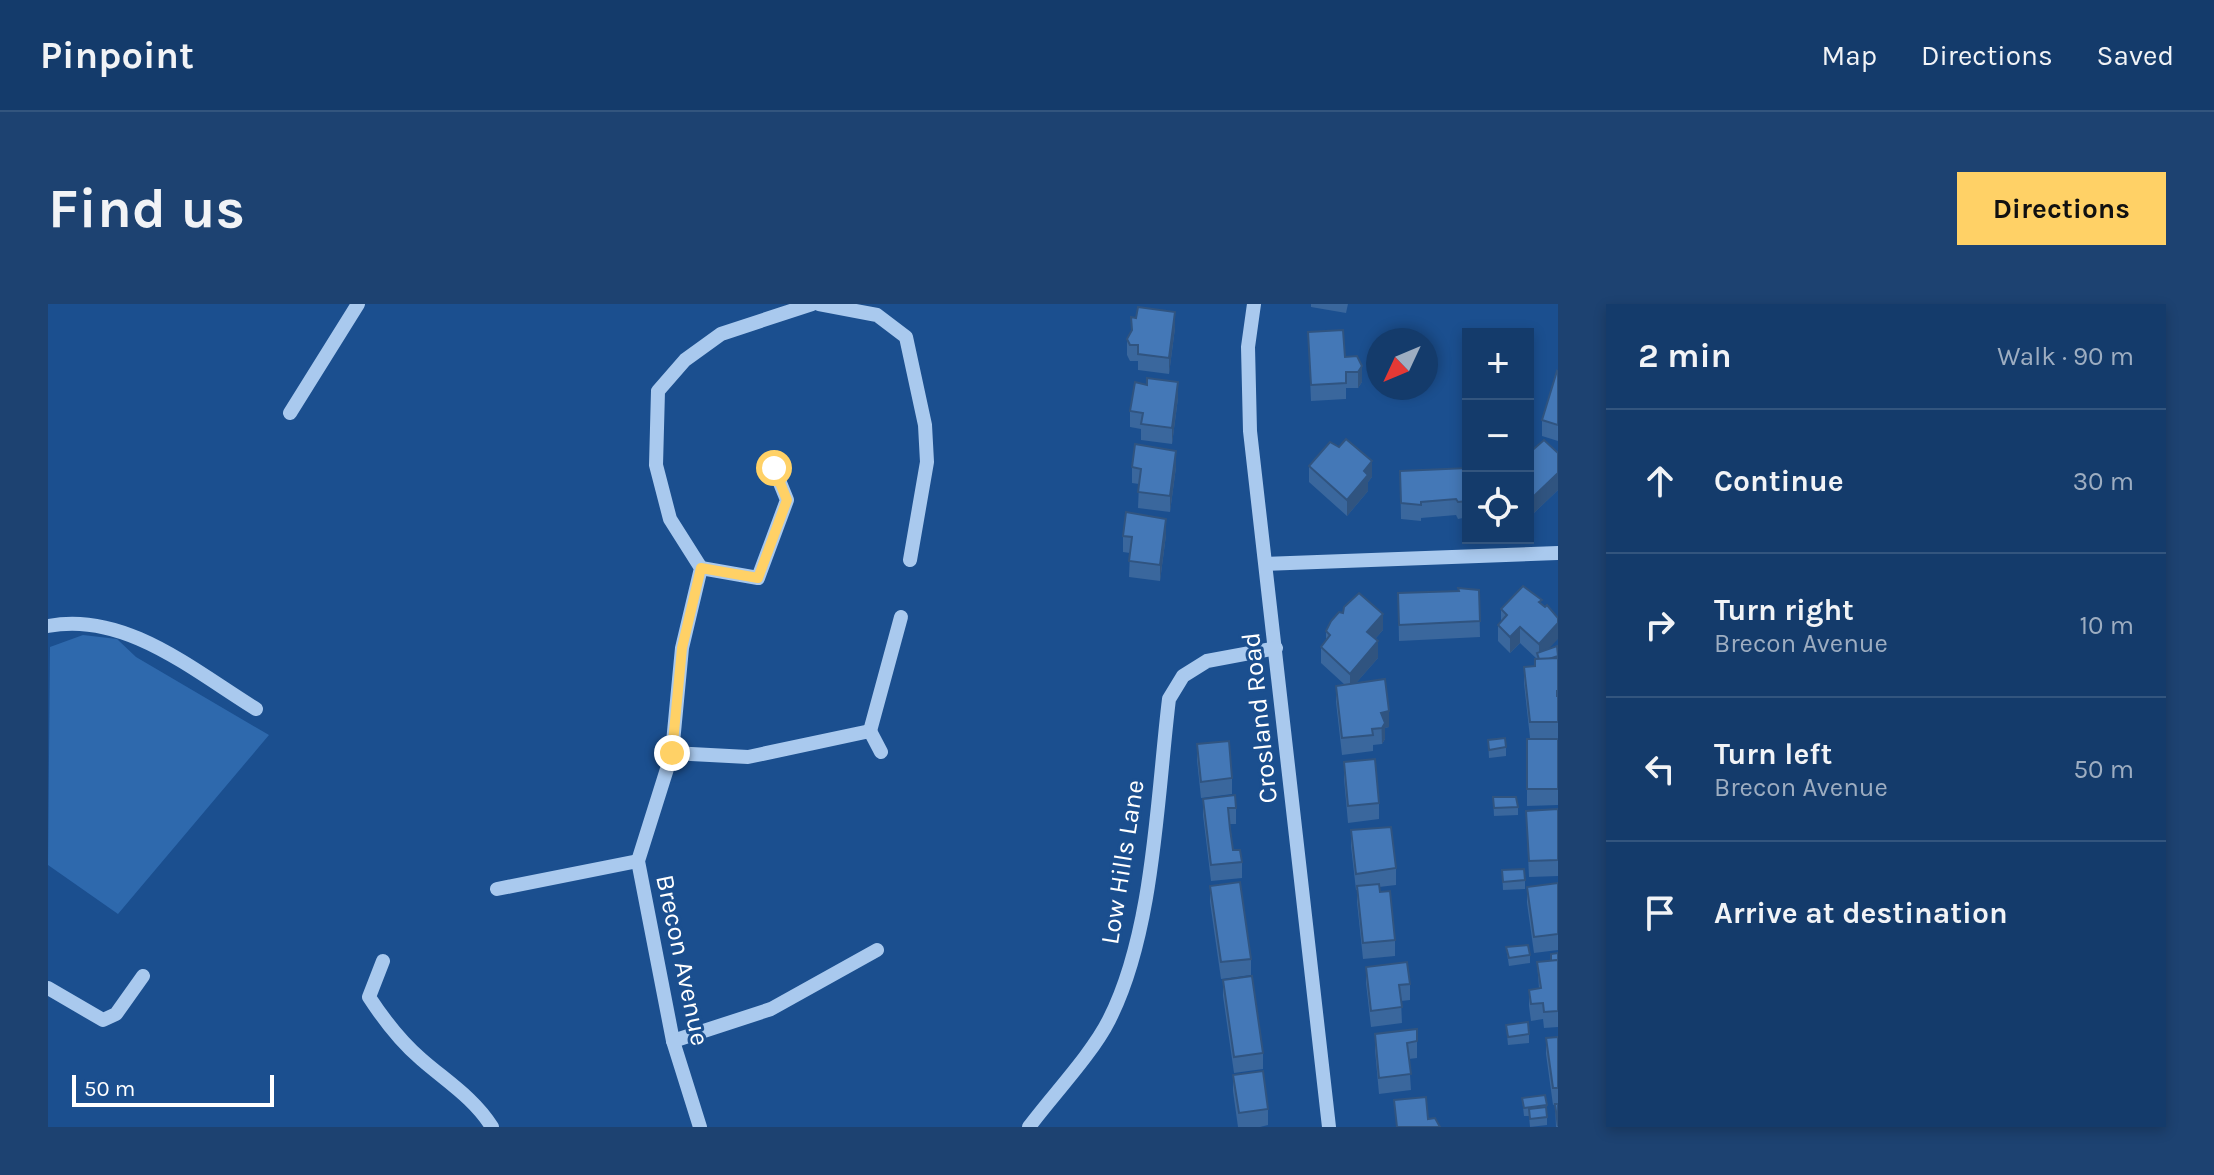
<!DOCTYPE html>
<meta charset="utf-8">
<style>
:root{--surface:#143b6b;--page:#1d4271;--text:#f1f3f6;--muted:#9dadc1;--line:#33557e;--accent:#ffd166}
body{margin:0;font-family:Karla,sans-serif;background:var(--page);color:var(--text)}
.controls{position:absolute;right:24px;top:24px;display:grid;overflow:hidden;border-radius:0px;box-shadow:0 4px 12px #0003}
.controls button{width:72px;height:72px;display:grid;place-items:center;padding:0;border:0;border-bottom:2px solid var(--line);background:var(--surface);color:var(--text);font:40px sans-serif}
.compass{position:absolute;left:1318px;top:24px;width:72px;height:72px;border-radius:50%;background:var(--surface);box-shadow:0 4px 12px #0003;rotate:226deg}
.scale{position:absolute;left:24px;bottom:20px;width:202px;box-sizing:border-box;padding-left:8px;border:4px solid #fff;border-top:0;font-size:22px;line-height:28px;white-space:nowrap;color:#fff;-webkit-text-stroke:6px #1b4f8f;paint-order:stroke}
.stop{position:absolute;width:24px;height:24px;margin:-18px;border:6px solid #ffd166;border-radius:50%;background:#fff}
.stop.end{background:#ffd166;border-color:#fff;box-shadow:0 2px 8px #0008}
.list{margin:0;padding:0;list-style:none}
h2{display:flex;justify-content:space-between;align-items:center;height:104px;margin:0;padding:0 32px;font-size:34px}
h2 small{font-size:26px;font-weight:400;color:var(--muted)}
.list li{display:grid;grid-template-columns:52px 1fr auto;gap:24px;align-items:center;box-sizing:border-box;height:144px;padding:0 32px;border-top:2px solid var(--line)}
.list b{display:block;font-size:30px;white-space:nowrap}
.list p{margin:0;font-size:26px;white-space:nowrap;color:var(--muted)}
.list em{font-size:26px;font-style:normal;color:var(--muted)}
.icon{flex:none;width:44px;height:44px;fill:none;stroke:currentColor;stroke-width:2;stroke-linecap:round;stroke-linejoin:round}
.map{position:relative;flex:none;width:1510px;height:823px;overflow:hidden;border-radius:0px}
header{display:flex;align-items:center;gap:48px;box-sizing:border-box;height:112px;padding:0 40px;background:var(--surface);border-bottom:2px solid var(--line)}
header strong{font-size:38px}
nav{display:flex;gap:44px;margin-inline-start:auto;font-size:28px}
.intro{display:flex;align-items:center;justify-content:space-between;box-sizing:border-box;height:192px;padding:0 48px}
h1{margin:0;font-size:56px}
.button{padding:20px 36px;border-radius:0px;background:var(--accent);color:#111;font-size:28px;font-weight:700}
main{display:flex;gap:48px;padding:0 48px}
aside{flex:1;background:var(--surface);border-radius:0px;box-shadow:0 4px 12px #0003}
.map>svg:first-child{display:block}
.green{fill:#2e69ad}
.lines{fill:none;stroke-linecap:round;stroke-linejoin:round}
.minor{stroke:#a9c9ee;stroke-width:14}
.wall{fill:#3a679d}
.shaded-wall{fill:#305480}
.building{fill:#4478b7;stroke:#305480;stroke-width:2}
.route{stroke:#ffd166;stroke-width:10}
.labels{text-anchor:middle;stroke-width:6;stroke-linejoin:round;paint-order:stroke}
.street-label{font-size:26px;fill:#fff;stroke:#1b4f8f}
</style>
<header>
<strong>Pinpoint</strong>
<nav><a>Map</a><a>Directions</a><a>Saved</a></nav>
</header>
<div class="intro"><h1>Find us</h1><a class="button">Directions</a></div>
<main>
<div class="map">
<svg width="1510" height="823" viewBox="0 0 1510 823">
<rect width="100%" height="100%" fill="#1b4f8f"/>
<polygon class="green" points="35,331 69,335 88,353 221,431 70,610 0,561 2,343"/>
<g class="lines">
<g class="minor">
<polyline points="771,0 829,11 858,33 877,121 879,158 862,256"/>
<polyline points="1206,0 1200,43 1202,127 1281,823"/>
<polyline points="242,109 310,0"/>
<polyline points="1218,260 1510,249"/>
<polyline points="653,264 710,274 739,196 726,164"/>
<path d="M0 322C77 307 146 367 208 405"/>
<polyline points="822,427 853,313"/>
<polyline points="624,449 700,453 822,427 833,448"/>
<polyline points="449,585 590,557"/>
<path d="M335 657 321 693C336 716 352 737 373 755 398 777 426 794 444 823"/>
<polyline points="0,684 55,716 68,710 95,672"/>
<polyline points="625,737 723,705 829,646"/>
<polyline points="652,823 625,737 590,557 624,449 634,344 653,264 622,215 608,161 610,87 637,56 673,30 764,0"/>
<path d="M981 823C1004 792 1044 750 1061 716 1106 628 1109 493 1121 395L1135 372 1159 357 1228 344"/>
</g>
</g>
<g class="wall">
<polygon points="1263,0 1300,0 1298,9 1263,3"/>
<polygon points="1083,13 1127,24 1121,70 1090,66 1090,57 1082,57 1079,51 1079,35 1083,29"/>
<polygon points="1260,28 1297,53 1309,52 1314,78 1310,84 1298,84 1298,95 1263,97"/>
<polygon points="1510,68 1510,137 1494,132 1494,116"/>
<polygon points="1130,94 1124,140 1093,136 1093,125 1082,123 1082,107"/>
<polygon points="1510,149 1510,186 1486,209 1480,202 1480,150"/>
<polygon points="1261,162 1324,173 1320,178 1320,187 1299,212 1261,178"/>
<polygon points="1084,163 1128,163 1122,208 1090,204 1091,180 1084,179"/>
<polygon points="1420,164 1420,213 1410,215 1408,211 1373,214 1373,217 1353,215 1352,167"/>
<polygon points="1118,231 1112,277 1081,273 1082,249 1075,248 1075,232"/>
<polygon points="1431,286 1432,333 1351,337 1350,289"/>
<polygon points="1494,301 1501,345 1510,344 1510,434 1482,434 1476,379 1476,363 1487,362 1489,355 1472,339 1462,349 1450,337 1450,321 1453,317 1453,305"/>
<polygon points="1335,326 1327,335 1330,354 1308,379 1341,423 1337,424 1337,435 1334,440 1325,441 1325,447 1294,451 1288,398 1288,382 1296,380 1273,359 1273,343 1278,337 1278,327"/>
<polygon points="1479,435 1510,435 1510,501 1479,502"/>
<polygon points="1440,436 1458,443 1458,452 1441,454"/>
<polygon points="1149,440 1184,474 1184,490 1153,494 1149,456"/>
<polygon points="1296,458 1331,499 1331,515 1300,519 1296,475"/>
<polygon points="1445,493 1470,503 1470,511 1446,512"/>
<polygon points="1155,495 1188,504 1188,520 1182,520 1185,546 1194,558 1194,574 1163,577 1155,511"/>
<polygon points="1510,505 1510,572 1481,573 1478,507"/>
<polygon points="1303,526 1348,564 1348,581 1331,583 1347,636 1347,652 1315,655 1309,598 1309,586 1308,586 1303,542"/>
<polygon points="1454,566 1477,576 1477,585 1455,586"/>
<polygon points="1510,579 1510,646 1486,649 1479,599 1479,583"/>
<polygon points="1162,582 1203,655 1203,671 1173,675 1162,598"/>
<polygon points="1458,643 1482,651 1482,659 1461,662"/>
<polygon points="1510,649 1510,723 1496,724 1495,715 1483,717 1481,702 1481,686 1491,684 1489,658 1503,657 1503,650"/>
<polygon points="1318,663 1362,680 1362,696 1353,697 1354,719 1323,723 1318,679"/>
<polygon points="1175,676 1215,749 1215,765 1186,769 1175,692"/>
<polygon points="1458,721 1481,730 1481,739 1460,741"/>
<polygon points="1369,725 1369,754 1361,755 1363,786 1331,790 1327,746 1327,730"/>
<polygon points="1510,733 1510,823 1508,823 1507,800 1505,801 1498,750 1498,734"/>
<polygon points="1185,771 1220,805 1220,821 1212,823 1190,823 1185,787"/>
<polygon points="1474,794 1499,801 1499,821 1482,823 1481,812 1476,812"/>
</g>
<g class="shaded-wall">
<polygon points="1127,8 1127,24 1121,70 1121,54"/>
<polygon points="1314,62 1314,78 1310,84 1310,68"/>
<polygon points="1130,78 1130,94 1124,140 1124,124"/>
<polygon points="1128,147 1128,163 1122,208 1122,192"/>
<polygon points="1324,157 1324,173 1320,178 1320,187 1299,212 1299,196 1316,167"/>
<polygon points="1510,169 1510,186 1486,209 1486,192"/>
<polygon points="1118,215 1118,231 1112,277 1112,261"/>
<polygon points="1335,310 1335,326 1319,344 1319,328"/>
<polygon points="1510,319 1510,335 1491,355 1491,340"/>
<polygon points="1472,323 1472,339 1462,349 1462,333"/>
<polygon points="1330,337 1330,354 1302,386 1302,370"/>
<polygon points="1341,407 1341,423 1337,424 1337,435 1334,440 1333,409"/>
</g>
<g class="building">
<polygon points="1090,3 1127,8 1121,54 1090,50 1090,41 1082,41 1079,35 1084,26 1083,13 1088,14"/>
<polygon points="1295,26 1297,53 1309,52 1314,62 1310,68 1298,68 1298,79 1263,81 1260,28"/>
<polygon points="1509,67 1510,68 1510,121 1494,116"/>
<polygon points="1099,74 1130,78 1124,124 1093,120 1095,109 1082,107 1087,78 1099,81"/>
<polygon points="1298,135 1324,157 1316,167 1320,171 1299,196 1261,162 1282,138 1291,143"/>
<polygon points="1496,136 1510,149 1510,169 1486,192 1480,186 1480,150"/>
<polygon points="1087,140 1128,147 1122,192 1090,188 1093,165 1084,163"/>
<polygon points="1420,164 1420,197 1410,198 1408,195 1373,198 1373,201 1353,199 1352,167"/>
<polygon points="1078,208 1118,215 1112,261 1081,257 1084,233 1075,232"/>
<polygon points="1475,282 1494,296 1491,298 1497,303 1499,301 1510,314 1510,319 1491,340 1472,323 1462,333 1450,321 1459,311 1453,305"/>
<polygon points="1410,284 1431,286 1432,317 1351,321 1350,289 1411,287"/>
<polygon points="1311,289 1335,310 1319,328 1330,337 1302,370 1273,343 1282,331 1278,327 1283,317 1291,308 1295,309 1296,303"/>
<polygon points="1509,342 1510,352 1501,355 1491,355 1489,349"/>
<polygon points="1510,354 1510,387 1509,387 1509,392 1510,392 1510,418 1482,418 1476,363 1487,362 1487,355"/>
<polygon points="1337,375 1341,407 1333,409 1337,419 1334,424 1324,425 1325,431 1294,434 1288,382"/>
<polygon points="1457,434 1458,443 1441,446 1440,436"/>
<rect x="1479" y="435" width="31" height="50"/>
<polygon points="1181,437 1184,474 1153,478 1149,440"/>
<polygon points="1327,455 1331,499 1300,502 1296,458"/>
<polygon points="1187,491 1188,504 1180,504 1182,525 1185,546 1192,546 1194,558 1163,561 1155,495"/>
<polygon points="1445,493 1468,493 1470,503 1446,504"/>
<polygon points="1510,505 1510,556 1481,557 1478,507"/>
<polygon points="1343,523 1348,564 1308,570 1303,526"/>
<polygon points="1476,565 1477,576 1455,578 1454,566"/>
<polygon points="1192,578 1203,655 1173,658 1162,582"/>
<polygon points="1510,579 1510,630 1486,633 1479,583"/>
<polygon points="1331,580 1332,588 1342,587 1347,636 1315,639 1309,582"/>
<polygon points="1480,641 1482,651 1461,654 1458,643"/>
<polygon points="1510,649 1510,656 1503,657 1503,650"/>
<polygon points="1510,656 1510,707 1496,708 1495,699 1483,700 1481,686 1493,684 1489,658"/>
<polygon points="1359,658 1362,680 1351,681 1354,703 1323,707 1318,663"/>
<polygon points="1204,672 1215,749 1186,753 1175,676"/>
<polygon points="1480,718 1481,730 1460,733 1458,721"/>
<polygon points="1369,725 1369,737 1359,739 1363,770 1331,774 1327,730"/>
<polygon points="1510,733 1510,784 1505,784 1498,734"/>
<polygon points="1215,767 1220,805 1191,809 1185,771"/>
<polygon points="1497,791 1499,801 1476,804 1474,794"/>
<polygon points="1378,793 1380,815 1387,814 1392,823 1349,823 1346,796"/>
<polygon points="1507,800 1510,800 1510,822"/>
<polygon points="1498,803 1499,813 1482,815 1481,805"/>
</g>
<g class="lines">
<polyline class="route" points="624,449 634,344 653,264 710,274 739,196 726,164"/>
</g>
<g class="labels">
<g class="street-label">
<text transform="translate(1211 414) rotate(-96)" y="9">Crosland Road</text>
<text transform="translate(1074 558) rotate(-81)" y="9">Low Hills Lane</text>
<text transform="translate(635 656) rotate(78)" y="9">Brecon Avenue</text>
</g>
</g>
</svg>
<div class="controls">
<button>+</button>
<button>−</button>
<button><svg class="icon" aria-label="locate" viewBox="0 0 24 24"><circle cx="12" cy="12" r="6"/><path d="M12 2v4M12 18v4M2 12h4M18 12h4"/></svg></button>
</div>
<svg class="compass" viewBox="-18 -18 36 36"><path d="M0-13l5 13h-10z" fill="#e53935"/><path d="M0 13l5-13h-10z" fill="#9dadc1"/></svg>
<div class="scale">50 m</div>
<div class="stop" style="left:726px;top:164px"></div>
<div class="stop end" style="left:624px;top:449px"></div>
</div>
<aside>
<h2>2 min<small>Walk · 90 m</small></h2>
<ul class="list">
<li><svg class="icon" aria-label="ahead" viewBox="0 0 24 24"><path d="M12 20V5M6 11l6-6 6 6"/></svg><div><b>Continue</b></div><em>30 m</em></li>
<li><svg class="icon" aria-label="right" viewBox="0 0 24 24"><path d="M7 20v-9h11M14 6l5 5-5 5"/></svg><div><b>Turn right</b><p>Brecon Avenue</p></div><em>10 m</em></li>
<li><svg class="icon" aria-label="left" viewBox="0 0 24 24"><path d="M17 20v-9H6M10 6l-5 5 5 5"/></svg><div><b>Turn left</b><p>Brecon Avenue</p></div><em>50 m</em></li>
<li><svg class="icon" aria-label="arrive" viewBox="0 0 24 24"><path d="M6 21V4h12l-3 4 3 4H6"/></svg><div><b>Arrive at destination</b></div></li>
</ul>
</aside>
</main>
